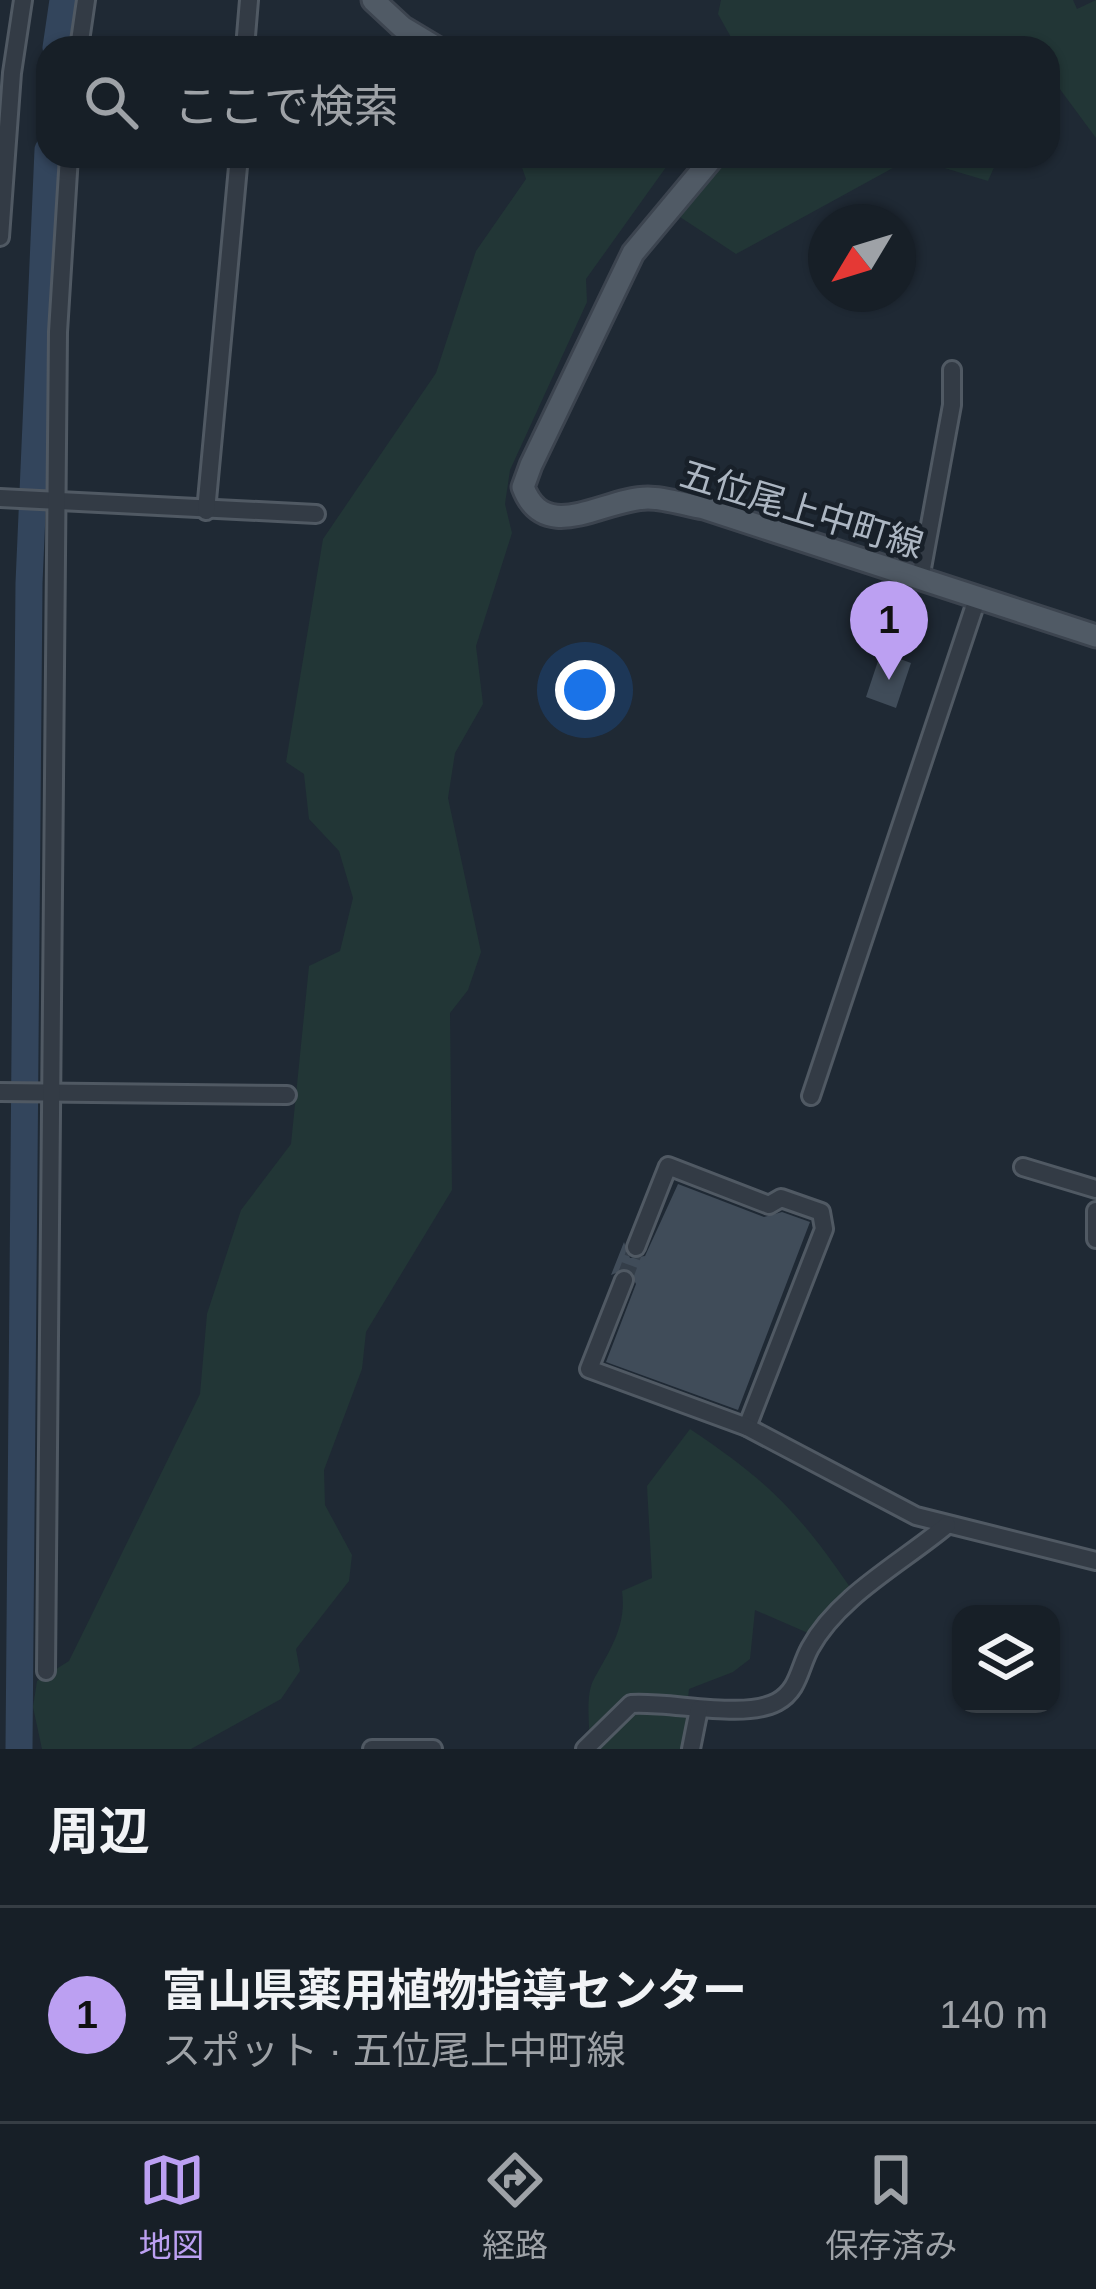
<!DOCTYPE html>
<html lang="ja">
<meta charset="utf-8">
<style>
:root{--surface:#171f27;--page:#242c33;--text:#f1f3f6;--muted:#9ea2a7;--line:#363d44;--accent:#bca0f2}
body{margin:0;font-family:Arial,"Noto Sans JP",sans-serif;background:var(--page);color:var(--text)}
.controls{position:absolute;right:36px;bottom:36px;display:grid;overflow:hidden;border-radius:24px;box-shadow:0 3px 9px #0004}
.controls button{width:108px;height:108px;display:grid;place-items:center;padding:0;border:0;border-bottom:3px solid var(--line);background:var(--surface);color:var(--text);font:60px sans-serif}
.compass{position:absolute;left:808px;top:204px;width:108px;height:108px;border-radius:50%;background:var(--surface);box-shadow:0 3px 9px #0004;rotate:232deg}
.you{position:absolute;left:585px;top:690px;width:42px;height:42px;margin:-30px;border:9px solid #fff;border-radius:50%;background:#1a73e8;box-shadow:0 0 0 18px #1a73e833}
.badge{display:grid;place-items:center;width:78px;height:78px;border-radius:50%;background:var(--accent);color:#111;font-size:39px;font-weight:700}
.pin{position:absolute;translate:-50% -99px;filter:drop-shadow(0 3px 6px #0008)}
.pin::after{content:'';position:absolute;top:63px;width:42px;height:36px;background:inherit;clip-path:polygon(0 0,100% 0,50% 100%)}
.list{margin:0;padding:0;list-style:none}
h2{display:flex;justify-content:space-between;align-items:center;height:156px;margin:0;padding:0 48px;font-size:51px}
h2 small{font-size:39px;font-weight:400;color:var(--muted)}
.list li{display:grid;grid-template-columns:78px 1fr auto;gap:36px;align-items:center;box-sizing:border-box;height:216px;padding:0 48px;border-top:3px solid var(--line)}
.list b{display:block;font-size:45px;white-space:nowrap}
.list p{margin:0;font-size:39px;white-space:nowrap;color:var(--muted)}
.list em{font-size:39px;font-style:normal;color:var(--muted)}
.icon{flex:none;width:66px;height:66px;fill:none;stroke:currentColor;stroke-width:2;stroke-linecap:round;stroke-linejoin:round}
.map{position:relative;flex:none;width:1096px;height:1749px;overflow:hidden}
.search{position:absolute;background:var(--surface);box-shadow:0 3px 9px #0004;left:36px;right:36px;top:36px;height:132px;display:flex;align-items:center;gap:30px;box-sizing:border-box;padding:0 42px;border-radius:36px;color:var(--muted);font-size:45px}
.sheet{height:372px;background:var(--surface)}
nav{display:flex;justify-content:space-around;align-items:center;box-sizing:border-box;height:168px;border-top:3px solid var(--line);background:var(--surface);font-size:33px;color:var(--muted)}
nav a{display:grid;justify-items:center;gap:6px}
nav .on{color:var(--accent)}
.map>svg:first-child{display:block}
.green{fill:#223636}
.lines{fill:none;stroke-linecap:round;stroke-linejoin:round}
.river{stroke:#33455c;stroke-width:27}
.building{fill:#404c59}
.minor-tunnel{stroke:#343e49;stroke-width:16;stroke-dasharray:16 8;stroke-linecap:butt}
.minor-casing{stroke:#505963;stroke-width:22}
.major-casing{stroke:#3c444f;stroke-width:27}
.minor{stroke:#333b45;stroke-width:16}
.major{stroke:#505a65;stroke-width:21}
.labels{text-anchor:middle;stroke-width:9;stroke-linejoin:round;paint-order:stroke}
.street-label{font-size:36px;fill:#acb6c2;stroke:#182029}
</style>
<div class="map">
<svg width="1096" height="1749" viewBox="0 0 1096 1749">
<rect width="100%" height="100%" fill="#1f2934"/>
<g class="green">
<polygon points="721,0 1073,0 1077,9 1096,0 1096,138 1048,73 1048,48 737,48 718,14"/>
<polygon points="518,156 674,156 586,279 587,302 510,470 505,504 512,533 476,646 483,704 455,753 448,798 481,952 468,990 450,1013 452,1190 366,1332 362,1369 324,1470 325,1505 352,1555 349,1581 296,1649 300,1671 281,1699 191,1749 42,1749 33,1707 37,1681 69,1661 200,1394 207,1314 241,1210 291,1144 309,966 340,951 353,898 339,851 309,819 304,774 286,762 323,539 436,373 476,251 526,179"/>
<polygon points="723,156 999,156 988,181 911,158 736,254 680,217"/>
<path d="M690 1429C769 1482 798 1511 852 1590L808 1633 755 1610 750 1659 733 1672 689 1689 683 1749H590C590 1730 585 1697 593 1681 609 1651 627 1627 622 1591L652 1578 647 1486Z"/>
</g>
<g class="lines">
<g class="river">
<polyline points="56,48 63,0"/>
<polyline points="19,1749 29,583 48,150"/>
</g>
</g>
<g class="building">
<polygon points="881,652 911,663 896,708 866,697"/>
<polygon points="678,1184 764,1217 782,1212 810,1222 738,1410 606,1362 636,1284 628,1268 611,1275 624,1242 630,1258 645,1256"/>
</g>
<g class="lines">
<polyline class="minor-tunnel" points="624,1280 636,1247"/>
<g class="minor-casing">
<g id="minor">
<polyline points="79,48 86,0"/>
<polyline points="245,48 249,0"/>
<polyline points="0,237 12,73 23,0"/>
<polyline points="0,498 316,514"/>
<polyline points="206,511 239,156"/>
<polyline points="920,579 952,405 952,370"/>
<polyline points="0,1092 287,1095"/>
<polyline points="811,1096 977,599"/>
<polyline points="1023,1167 1096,1189"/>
<polyline points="1096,1211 1096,1239"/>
<polyline points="636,1247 668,1166 769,1205 781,1198 821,1212 824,1229 747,1427"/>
<polyline points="624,1280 589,1369 747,1427 916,1516 1096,1561"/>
<polyline points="46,1671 58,332 69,156"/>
<polyline points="372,1749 433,1749"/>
<path d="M585 1749 631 1704C671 1701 743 1720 777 1702 799 1690 799 1668 810 1648 838 1596 903 1562 947 1525"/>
<polyline points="691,1749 699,1709"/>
</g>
</g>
<g class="major-casing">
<g id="major">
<polyline points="373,0 402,27 437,48"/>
<path d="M714 156 633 253 531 465 523 487C545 546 604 498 648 498 666 498 686 505 704 508L1096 636"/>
</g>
</g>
<use href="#minor" class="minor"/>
<use href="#major" class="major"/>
</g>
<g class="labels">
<g class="street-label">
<text transform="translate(802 509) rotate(17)" y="13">五位尾上中町線</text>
</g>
</g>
</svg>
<div class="controls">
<button><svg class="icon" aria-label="layers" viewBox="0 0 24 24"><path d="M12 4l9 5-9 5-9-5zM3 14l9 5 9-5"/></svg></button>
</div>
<svg class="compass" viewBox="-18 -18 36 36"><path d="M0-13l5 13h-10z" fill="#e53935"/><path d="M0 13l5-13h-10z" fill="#9ea2a7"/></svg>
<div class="you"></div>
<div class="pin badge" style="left:889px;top:680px">1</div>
<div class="search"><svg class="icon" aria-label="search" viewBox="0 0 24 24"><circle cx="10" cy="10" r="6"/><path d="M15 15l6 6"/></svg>ここで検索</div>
</div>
<section class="sheet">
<h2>周辺<small></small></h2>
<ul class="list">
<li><span class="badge">1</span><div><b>富山県薬用植物指導センター</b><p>スポット · 五位尾上中町線</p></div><em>140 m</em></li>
</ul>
</section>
<nav>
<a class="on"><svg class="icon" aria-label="map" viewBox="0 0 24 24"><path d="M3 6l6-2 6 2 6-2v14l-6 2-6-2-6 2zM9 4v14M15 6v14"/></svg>地図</a>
<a><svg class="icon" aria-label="directions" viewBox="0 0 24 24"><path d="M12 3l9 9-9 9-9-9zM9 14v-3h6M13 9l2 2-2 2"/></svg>経路</a>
<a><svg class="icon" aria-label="saved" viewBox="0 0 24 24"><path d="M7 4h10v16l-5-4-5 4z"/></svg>保存済み</a>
</nav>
